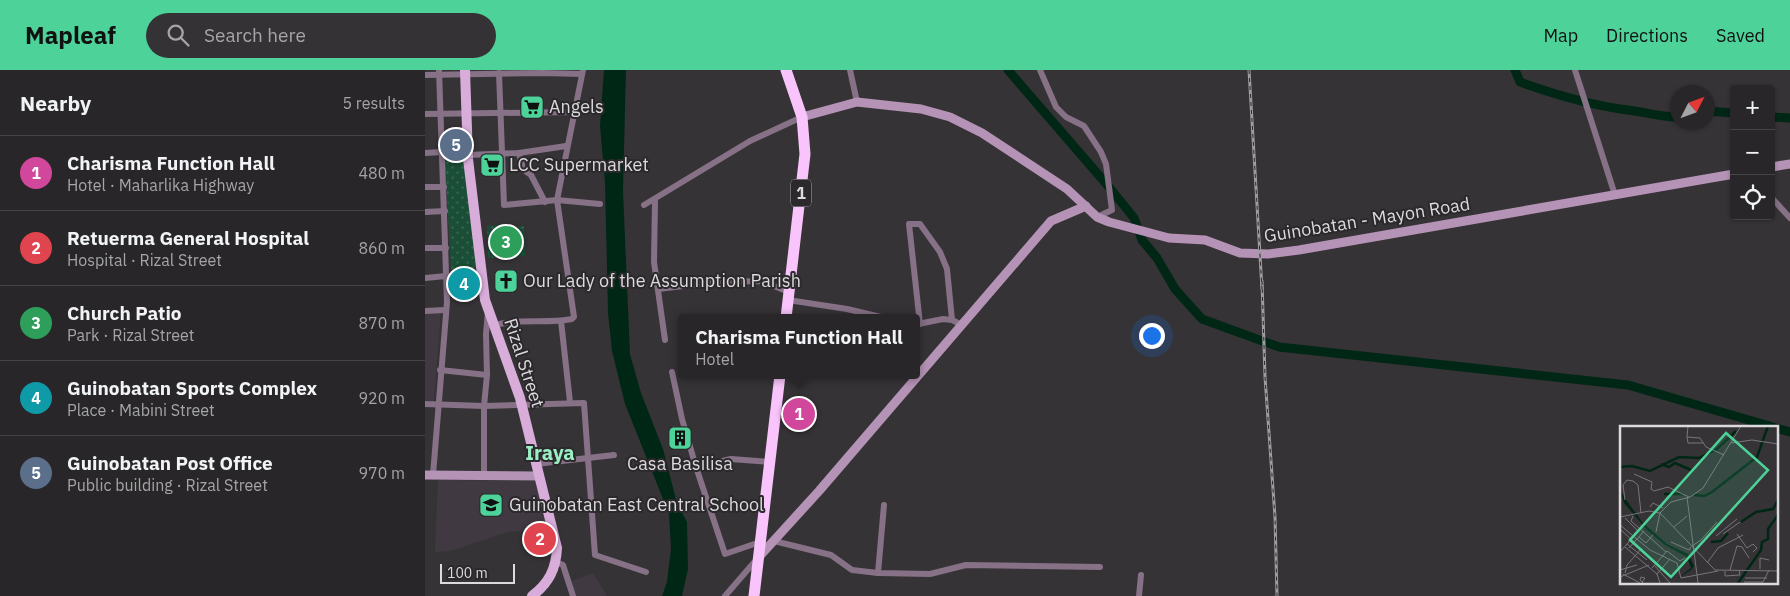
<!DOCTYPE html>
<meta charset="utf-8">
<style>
:root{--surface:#282628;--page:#343234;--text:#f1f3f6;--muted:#a5a5a8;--line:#444345;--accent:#4dd39a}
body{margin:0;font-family:"IBM Plex Sans",sans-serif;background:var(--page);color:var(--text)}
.controls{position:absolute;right:15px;top:15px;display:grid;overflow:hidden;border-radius:5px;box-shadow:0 1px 4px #0004}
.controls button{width:45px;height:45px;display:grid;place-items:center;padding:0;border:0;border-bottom:1px solid var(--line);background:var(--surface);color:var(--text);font:25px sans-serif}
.compass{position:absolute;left:1245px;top:15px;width:45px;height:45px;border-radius:50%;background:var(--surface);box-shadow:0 1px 4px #0004;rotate:48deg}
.scale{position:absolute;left:15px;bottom:12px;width:75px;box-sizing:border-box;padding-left:5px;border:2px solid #dcdadc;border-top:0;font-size:14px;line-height:18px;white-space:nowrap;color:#dcdadc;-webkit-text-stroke:4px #2c292c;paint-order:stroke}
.you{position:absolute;left:726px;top:265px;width:18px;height:18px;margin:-12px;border:4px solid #fff;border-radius:50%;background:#1a73e8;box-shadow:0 0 0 8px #1a73e833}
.badge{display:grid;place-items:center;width:32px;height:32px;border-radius:50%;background:var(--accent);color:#fff;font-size:16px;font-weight:700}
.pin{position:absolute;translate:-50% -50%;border:2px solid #fff;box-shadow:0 1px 5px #0006}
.popup{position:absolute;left:253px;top:244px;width:242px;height:65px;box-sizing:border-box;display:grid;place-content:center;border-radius:5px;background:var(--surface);filter:drop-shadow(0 1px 4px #0005);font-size:16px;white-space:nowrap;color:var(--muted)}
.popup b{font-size:19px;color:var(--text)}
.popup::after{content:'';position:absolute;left:50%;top:100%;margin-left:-10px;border:10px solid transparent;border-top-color:var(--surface)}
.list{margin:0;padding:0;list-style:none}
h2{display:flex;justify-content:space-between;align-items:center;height:65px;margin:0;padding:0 20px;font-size:21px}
h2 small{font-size:16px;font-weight:400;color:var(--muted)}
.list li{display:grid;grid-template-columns:32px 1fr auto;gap:15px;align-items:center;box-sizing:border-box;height:75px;padding:0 20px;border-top:1px solid var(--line)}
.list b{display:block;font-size:19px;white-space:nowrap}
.list p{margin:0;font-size:16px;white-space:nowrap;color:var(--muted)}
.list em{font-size:16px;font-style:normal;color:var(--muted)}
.icon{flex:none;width:28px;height:28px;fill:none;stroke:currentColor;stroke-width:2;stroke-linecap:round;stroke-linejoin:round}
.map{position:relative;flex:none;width:1365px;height:526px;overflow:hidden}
header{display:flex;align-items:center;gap:30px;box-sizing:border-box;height:70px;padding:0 25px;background:var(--accent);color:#111}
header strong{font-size:24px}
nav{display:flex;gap:28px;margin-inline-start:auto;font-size:18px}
.search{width:350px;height:45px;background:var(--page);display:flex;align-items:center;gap:12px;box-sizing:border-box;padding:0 18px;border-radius:28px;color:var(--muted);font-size:19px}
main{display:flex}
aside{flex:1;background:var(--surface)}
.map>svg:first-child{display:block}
.built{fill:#413941}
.park{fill:url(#park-dots)}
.water{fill:#002716}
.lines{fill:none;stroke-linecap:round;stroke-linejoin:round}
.river{stroke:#002716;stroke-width:9}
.street{stroke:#867187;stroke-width:6}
.secondary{stroke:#b593b6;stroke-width:9}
.primary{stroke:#d8adda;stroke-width:10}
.highway{stroke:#f9c4fb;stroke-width:11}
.rail-casing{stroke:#9f9c9f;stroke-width:3}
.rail{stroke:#2c292c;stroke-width:1;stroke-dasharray:4;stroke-linecap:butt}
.labels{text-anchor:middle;stroke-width:4;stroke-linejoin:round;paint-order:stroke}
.shield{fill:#2c292c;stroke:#a7a5a7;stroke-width:1}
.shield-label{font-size:16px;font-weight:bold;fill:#dcdadc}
.poi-label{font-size:18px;fill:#dcdadc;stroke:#2c292c;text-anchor:start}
.street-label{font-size:18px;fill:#dcdadc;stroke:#2c292c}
.quarter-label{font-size:20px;font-weight:bold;fill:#9cefc5;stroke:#2c292c}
.inset-river{fill:none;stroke:#002716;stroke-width:2.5}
.inset-road{fill:none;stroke:#787678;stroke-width:1}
.view{fill:#4dd39a;fill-opacity:0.15;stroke:#4dd39a;stroke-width:2.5}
.inset-edge{fill:none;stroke:#dcdadc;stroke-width:2.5}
</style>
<header>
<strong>Mapleaf</strong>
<div class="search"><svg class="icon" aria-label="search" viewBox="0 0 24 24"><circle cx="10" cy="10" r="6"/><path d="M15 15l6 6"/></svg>Search here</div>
<nav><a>Map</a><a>Directions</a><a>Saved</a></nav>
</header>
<main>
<aside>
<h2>Nearby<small>5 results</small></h2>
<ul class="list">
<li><span class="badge" style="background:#d1479c">1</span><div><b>Charisma Function Hall</b><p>Hotel · Maharlika Highway</p></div><em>480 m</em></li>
<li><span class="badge" style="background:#e0444e">2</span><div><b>Retuerma General Hospital</b><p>Hospital · Rizal Street</p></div><em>860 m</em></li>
<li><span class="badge" style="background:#2e9e5b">3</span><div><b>Church Patio</b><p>Park · Rizal Street</p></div><em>870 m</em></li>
<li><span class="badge" style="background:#0f9aa8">4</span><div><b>Guinobatan Sports Complex</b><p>Place · Mabini Street</p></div><em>920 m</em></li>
<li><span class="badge" style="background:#5c6f8a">5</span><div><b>Guinobatan Post Office</b><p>Public building · Rizal Street</p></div><em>970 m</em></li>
</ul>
</aside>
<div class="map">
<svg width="1365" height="526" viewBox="0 0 1365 526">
<defs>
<pattern id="park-dots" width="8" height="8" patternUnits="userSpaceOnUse" patternTransform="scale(1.25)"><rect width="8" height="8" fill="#1b4e37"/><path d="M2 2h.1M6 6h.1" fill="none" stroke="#3c6753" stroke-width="1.8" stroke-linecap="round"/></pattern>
</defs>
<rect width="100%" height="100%" fill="#363336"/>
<g class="built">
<polygon points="16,241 9,331 0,331 0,243"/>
<polygon points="13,410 113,411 125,459 83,462 25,481 10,482"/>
<polygon points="126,461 128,475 103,477 102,464"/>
<polygon points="168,503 182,526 149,526 147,511"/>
</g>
<g class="park">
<polygon points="41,85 52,201 26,202 20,86"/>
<polygon points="83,154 84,157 99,156 100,186 63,188 62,156"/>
</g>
<polygon class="water" points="179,0 201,0 198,121 205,284 216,323 238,379 252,433 262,452 263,499 257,526 237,526 242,512 246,479 244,444 200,334 187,281 183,243 180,113 175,56"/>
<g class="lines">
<g class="river">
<polyline points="583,0 684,117 709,148 717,170 732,188 750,219 777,249 854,277 1203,315 1348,357"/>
<path d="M1090 0 1095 12C1131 25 1165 35 1203 40 1220 42 1235 47 1252 47"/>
<polyline points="1282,41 1309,43"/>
<polyline points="1346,47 1365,48"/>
<polyline points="1351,358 1365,362"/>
</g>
<g class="street">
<polyline points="425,0 432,32"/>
<polyline points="615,0 631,37 641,47 659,56 676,82 681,94 687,140 672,147"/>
<polyline points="1150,0 1190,125"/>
<polyline points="74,3 79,135 132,130 175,134"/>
<polyline points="0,5 118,3 157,4"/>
<polyline points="0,44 149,42"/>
<polyline points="0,83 17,82"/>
<polyline points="94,83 98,99 106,105 120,132"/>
<polyline points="43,85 94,83 141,76"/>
<polyline points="0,117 19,117"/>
<polyline points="1346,127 1365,148"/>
<polyline points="230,131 229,192 240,270"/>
<polyline points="219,135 325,71 377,47"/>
<polyline points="0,142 20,141"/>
<polyline points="0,178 21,178"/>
<polyline points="0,208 21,206"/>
<polyline points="233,219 292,212 336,211 364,222"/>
<polyline points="363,230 422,239 460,248"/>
<polyline points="0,241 20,240"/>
<polyline points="136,251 145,332"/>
<polyline points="493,254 518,249 527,250"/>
<polyline points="495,254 484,154 495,154 515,182 522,199 527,250 537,255"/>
<path d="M70 255C95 248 122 254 147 249L149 247 132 130 158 0"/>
<polyline points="15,300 62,305"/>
<polyline points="247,302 257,349 271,397 300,484 335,472"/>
<polyline points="0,334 59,336 159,333 170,485 221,502"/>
<polyline points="111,394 189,385"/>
<polyline points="271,397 306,389 345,392"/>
<polyline points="8,405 22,232 14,0"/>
<polyline points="59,406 59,336 62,305 61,264 63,241"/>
<polyline points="349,471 406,485 427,500 453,503 505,504 541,495 675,497"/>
<polyline points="131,492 138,495 148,526"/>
<polyline points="453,503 459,435"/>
<polyline points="300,526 332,489"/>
<polyline points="714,526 716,505"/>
</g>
<g class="secondary">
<polyline points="377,47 432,32 496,39 525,47 557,63 642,119 672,147 684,152 744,168 780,170 815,183 843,184 874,180 1309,104"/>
<polyline points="1346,97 1365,94"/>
<polyline points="0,405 114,406"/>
<polyline points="333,488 394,421 626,151 661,136"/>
</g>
<path class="primary" d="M40 0 43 89 60 230 95 328 132 478C131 499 124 513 107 526"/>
<g class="highway">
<polyline points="361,0 377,47 380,84 361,248"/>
<polyline points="329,526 355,305"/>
</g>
<g class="rail-casing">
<g id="rail">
<polyline points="824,0 837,219"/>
<polyline points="837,211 840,307 850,447 852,526"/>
</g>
</g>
<use href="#rail" class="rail"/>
</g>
<defs>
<g id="supermarket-square" transform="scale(1.25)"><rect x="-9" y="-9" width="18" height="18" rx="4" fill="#4dd39a" stroke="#2c292c"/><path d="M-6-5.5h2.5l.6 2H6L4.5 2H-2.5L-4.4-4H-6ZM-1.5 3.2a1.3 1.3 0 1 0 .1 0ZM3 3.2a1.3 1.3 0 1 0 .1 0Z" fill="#111"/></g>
<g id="church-square" transform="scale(1.25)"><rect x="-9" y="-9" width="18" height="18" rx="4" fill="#4dd39a" stroke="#2c292c"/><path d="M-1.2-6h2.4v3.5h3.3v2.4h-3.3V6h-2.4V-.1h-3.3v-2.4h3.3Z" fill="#111"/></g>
<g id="building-square" transform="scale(1.25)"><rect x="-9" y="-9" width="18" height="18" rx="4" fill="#4dd39a" stroke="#2c292c"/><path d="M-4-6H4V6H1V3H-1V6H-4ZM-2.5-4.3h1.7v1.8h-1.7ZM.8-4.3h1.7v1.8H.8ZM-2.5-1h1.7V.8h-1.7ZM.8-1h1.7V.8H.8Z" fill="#111"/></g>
<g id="school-square" transform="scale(1.25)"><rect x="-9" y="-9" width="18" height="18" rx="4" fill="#4dd39a" stroke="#2c292c"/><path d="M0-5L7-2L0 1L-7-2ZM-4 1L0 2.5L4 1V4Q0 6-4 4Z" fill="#111"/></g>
</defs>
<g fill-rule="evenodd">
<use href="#supermarket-square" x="107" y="37"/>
<use href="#supermarket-square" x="67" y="95"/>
<use href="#church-square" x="81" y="211"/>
<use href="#building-square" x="255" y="368"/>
<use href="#school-square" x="66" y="435"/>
</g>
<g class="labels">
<rect class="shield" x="366" y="109.5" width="20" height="27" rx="4"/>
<g class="shield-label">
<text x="376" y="129">1</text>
</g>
<g class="poi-label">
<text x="124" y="43">Angels</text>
<text x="84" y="101">LCC Supermarket</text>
<text x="98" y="217">Our Lady of the Assumption Parish</text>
<text x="255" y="400" text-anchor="middle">Casa Basilisa</text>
<text x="84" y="441">Guinobatan East Central School</text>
</g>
<g class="street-label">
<text transform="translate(942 150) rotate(-9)" y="6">Guinobatan - Mayon Road</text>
<text transform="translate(99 293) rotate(72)" y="6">Rizal Street</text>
</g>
<g class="quarter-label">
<text x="125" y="390">Iraya</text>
</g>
</g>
<g transform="translate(1195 356)">
<rect width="158" height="158" fill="#363336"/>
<path d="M0 65 22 96 47 118 68 128 74 140 71 144 57 153 71 142 67 131 45 119 27 104 4 77Z" fill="#002716"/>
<path class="inset-river" d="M41 38 49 41 55 37 71 44M0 41 12 40 30 45 59 31 79 32 97 23 116 5M44 68H63M74 69 84 70 92 66 137 31 148 0M121 96 136 86 153 83 158 74M91 116 101 115 108 107M118 157 141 124 142 116 148 113V103L158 89"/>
<path class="inset-road" d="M68 0 67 11 80 12 86 21 104 29M67 11 68 17H83M111 17 132 14 158 18M14 48 32 56 31 63 34 65 48 61 69 71M67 71 78 157M5 74 3 59 7 54 13 55 18 59 21 87M30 81 33 77 43 82M40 87 51 76 70 71 83 62 121 0M13 90 11 95 46 126M0 91 29 85 40 87 95 144 158 145M5 92 18 105M0 99 30 124 57 137 61 152 98 145M54 101 67 90M0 103 42 142M36 106 40 87M103 108 120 96M117 108 127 122 133 118 137 122 133 126M96 110 117 93M19 111 26 117 33 109M51 116 69 124 71 121M7 118 27 134M72 120 81 114 97 96M5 121 37 148M9 122 24 105M0 126 21 102M87 137 98 122 123 109M34 139 50 157M32 142 47 125 60 135 65 132M140 143V132L149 134M0 144 17 139M110 144 117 120 122 121 129 132M105 145V150L120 149 119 144M5 147 7 139 22 122M3 148 20 157M0 151 29 139M125 152H147M22 156 25 152 21 151 20 154 23 157M124 156H143L149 144M40 157 37 148 50 133"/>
<path class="view" d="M106 7 148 44 51 151 10 114Z"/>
<rect width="158" height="158" class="inset-edge"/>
</g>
</svg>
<div class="controls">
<button>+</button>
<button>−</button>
<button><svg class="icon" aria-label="locate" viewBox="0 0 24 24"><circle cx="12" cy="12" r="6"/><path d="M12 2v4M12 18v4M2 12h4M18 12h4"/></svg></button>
</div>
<svg class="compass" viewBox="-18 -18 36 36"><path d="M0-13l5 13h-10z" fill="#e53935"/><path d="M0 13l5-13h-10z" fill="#a5a5a8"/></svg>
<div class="scale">100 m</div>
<div class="you"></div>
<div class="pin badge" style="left:374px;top:344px;background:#d1479c">1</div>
<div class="popup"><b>Charisma Function Hall</b>Hotel</div>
<div class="pin badge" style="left:115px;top:469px;background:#e0444e">2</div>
<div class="pin badge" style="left:81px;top:172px;background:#2e9e5b">3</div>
<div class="pin badge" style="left:39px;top:214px;background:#0f9aa8">4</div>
<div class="pin badge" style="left:31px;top:75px;background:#5c6f8a">5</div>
</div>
</main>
